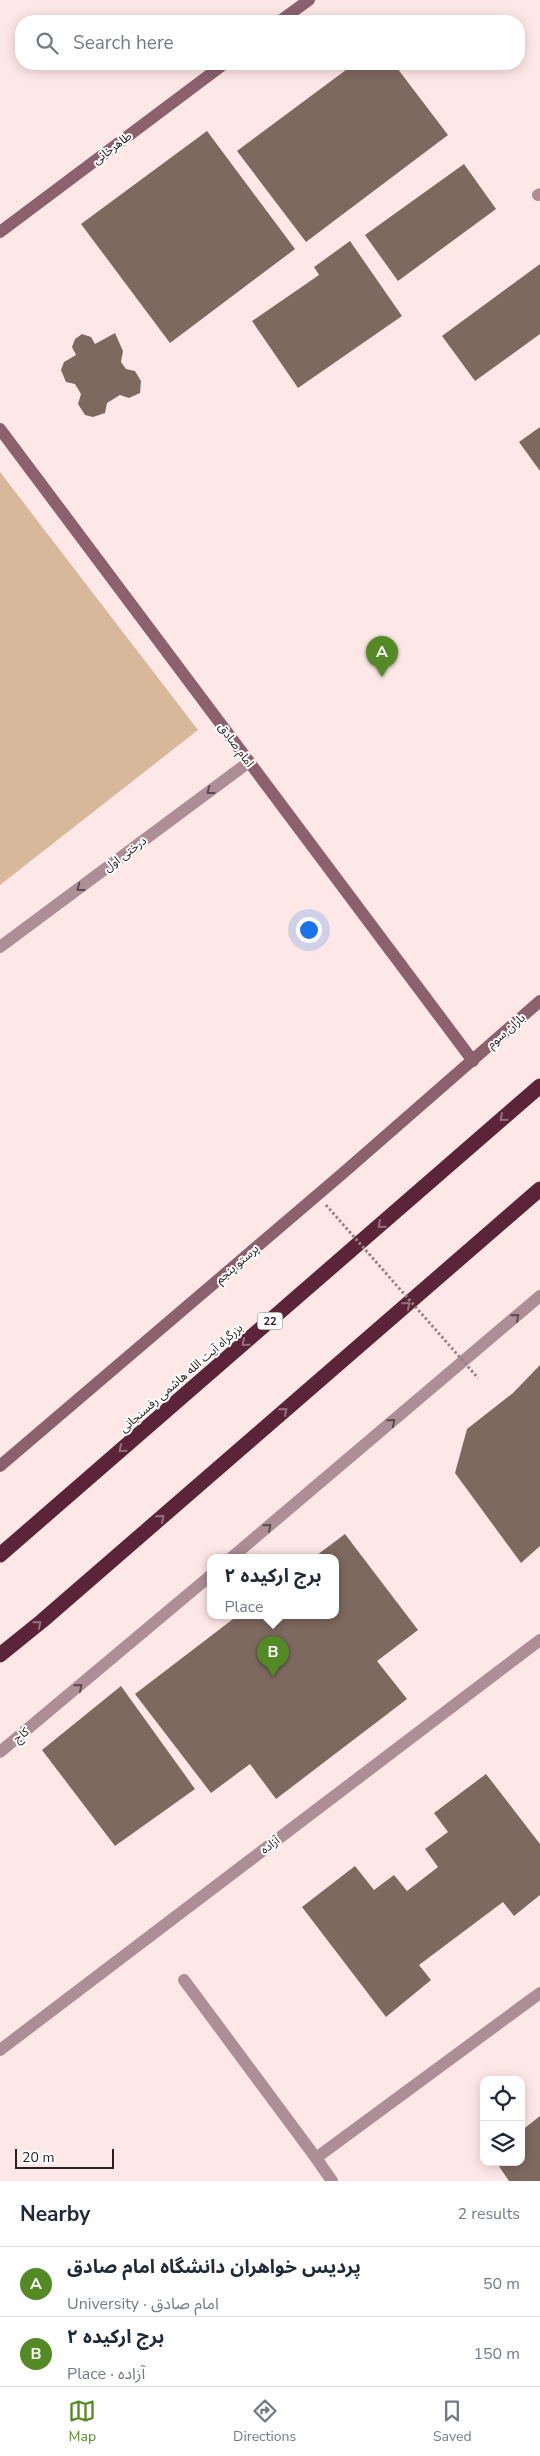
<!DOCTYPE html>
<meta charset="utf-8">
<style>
:root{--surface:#fff;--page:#f2f2f3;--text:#1f2937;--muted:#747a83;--line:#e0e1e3;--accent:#538a25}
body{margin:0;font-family:"Nunito Sans","Noto Sans Arabic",sans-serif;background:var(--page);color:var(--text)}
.controls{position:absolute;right:15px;bottom:15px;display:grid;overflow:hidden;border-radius:10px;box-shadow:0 2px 12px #0003}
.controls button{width:45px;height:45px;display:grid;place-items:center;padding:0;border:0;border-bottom:1px solid var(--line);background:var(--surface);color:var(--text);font:25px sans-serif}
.scale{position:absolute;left:15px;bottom:12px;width:99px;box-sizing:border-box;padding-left:5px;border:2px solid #2a2120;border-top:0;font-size:14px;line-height:18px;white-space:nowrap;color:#2a2120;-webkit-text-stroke:4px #fff;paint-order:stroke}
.you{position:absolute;left:308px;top:929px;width:18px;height:18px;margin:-12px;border:4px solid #fff;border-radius:50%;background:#1a73e8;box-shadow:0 0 0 8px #1a73e833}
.badge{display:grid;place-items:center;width:32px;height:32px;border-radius:50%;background:var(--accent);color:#fff;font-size:16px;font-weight:700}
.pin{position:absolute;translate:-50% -41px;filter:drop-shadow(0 1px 2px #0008)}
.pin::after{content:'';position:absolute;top:26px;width:18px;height:15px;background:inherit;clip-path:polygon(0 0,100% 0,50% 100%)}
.popup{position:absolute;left:207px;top:1554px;width:132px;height:65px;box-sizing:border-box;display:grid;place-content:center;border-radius:10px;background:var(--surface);filter:drop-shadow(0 1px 4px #0005);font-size:16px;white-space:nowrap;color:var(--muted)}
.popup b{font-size:19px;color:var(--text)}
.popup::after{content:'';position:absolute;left:50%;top:100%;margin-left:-10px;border:10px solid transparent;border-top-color:var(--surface)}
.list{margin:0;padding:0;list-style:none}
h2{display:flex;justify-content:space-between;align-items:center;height:65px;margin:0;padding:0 20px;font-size:21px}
h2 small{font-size:16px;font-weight:400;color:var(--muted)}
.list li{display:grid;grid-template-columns:32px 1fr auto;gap:15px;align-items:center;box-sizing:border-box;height:70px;padding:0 20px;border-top:1px solid var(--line)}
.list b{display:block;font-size:19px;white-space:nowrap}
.list p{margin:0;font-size:16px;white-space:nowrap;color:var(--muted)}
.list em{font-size:16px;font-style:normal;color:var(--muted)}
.icon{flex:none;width:28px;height:28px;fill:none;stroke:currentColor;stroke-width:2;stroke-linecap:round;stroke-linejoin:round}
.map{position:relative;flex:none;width:540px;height:2181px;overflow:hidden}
.search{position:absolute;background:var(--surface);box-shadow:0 2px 12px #0003;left:15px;right:15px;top:15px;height:55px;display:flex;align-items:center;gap:12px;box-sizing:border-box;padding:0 18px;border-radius:20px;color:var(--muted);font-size:19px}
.sheet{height:205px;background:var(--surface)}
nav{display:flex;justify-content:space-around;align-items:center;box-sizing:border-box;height:70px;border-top:1px solid var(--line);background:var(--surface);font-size:14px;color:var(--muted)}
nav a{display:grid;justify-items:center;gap:2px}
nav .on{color:var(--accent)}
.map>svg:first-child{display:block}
.green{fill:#d7b89a}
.building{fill:#7e6960}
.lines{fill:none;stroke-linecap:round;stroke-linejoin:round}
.street{stroke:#ad8e97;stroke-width:12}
.secondary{stroke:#8b616d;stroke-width:12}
.highway{stroke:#5b2438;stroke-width:15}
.path-bridge{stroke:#948584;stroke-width:3;stroke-dasharray:2.5 2.5;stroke-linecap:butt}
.oneway{stroke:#5e4d50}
.oneway2{stroke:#94717e}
.labels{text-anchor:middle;stroke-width:4;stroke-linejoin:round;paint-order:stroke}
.shield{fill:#fff;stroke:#6a6463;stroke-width:1}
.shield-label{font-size:11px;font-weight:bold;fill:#2a2120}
.street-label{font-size:12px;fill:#2a2120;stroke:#fff}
</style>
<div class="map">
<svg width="540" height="2181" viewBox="0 0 540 2181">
<rect width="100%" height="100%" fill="#fee8e7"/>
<polygon class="green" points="0,472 198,730 0,885"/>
<g class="building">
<polygon points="354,64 394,64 448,135 306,242 237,151"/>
<polygon points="207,131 295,249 170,343 81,224"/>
<polygon points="464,164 496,209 398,281 365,235"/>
<polygon points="350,241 402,316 298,388 252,321 319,275 314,267"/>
<polygon points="540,264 540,334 475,381 442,336"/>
<polygon points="115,333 123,351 121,362 126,369 135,371 141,381 140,393 129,398 120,395 107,403 105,413 93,417 85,415 78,404 81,394 75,384 66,382 61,370 64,362 76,355 72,347 75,339 82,334 91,337 95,344"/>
<polygon points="540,427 540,471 519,442"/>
<polygon points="540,1365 540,1546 521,1563 455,1473 467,1429 513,1393"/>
<polygon points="345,1534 418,1630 377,1661 407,1699 276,1799 250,1764 211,1793 135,1694 237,1616 336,1616 336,1558 313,1558"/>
<polygon points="121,1686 195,1789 115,1846 42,1750"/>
<polygon points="486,1774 540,1844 540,1895 514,1916 503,1902 419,1965 431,1980 386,2017 302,1907 355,1866 374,1890 394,1875 407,1891 438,1867 425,1849 448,1832 434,1813"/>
<polygon points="540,2116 540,2181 509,2181 496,2162 521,2162 521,2131"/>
</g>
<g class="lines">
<g class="street">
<polyline points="538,195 540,194"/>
<polyline points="0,947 249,762"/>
<polyline points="231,1558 540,1296"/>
<polyline points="0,1752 210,1576"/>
<polyline points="184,1980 316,2158"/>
<polyline points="0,2050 540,1640"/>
<polyline points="332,2181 316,2158 540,1993"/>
</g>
<g class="secondary">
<polyline points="280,21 309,0"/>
<polyline points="0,232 224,64"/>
<polyline points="0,429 473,1061"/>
<polyline points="0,1466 342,1174 540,1001"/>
</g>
<g class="highway">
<polyline points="0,1555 540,1086"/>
<polyline points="0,1655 42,1621 540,1189"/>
</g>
<polyline class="path-bridge" points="326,1205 478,1378"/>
</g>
<defs><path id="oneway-chevron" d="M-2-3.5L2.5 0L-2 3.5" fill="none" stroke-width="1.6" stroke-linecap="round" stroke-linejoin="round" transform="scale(1.25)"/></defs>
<g class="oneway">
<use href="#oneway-chevron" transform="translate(210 791) rotate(143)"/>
<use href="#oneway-chevron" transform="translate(80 888) rotate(143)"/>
<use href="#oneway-chevron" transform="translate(516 1317) rotate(-41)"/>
<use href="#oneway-chevron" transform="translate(392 1422) rotate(-40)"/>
<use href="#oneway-chevron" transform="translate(268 1527) rotate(-40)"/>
<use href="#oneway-chevron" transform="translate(79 1687) rotate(-40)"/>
</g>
<g class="oneway2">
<use href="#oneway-chevron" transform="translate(503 1118) rotate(139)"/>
<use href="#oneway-chevron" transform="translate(381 1225) rotate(139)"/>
<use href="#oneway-chevron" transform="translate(407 1305) rotate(-41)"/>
<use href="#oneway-chevron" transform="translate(245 1343) rotate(139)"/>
<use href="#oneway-chevron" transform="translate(284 1411) rotate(-41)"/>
<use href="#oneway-chevron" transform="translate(122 1449) rotate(139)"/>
<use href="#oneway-chevron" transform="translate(161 1518) rotate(-41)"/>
<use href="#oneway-chevron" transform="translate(38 1624) rotate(-39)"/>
</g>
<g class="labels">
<rect class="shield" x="257.5" y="1312.5" width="25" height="17" rx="4"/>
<g class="shield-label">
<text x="270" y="1325">22</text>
</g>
<g class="street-label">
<text transform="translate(112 148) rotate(-37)" y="4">طاهرخانی</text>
<text transform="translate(236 745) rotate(53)" y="4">امام صادق</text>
<text transform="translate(125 854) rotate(-37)" y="4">درختی اول</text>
<text transform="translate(506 1031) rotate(-41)" y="4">باران سوم</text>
<text transform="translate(237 1264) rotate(-41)" y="4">پرستو پنجم</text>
<text transform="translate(181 1378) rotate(-41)" y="4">بزرگراه آیت الله هاشمی رفسنجانی</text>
<text transform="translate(21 1735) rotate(-39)" y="4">کاج</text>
<text transform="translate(270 1845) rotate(-37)" y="4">آزاده</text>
</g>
</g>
</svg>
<div class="controls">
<button><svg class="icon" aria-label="locate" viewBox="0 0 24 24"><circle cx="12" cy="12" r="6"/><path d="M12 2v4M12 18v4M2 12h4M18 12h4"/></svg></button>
<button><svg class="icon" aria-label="layers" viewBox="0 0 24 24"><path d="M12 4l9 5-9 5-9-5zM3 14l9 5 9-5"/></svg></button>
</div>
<div class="scale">20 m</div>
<div class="you"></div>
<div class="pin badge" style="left:382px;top:677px">A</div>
<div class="pin badge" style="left:273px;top:1677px">B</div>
<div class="popup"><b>برج ارکیده ۲</b>Place</div>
<div class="search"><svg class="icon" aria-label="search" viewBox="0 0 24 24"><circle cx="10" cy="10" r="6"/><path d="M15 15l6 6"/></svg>Search here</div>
</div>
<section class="sheet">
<h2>Nearby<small>2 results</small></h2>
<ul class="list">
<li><span class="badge">A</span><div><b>پردیس خواهران دانشگاه امام صادق</b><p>University · امام صادق</p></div><em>50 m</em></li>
<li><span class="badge">B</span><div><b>برج ارکیده ۲</b><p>Place · آزاده</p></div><em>150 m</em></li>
</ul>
</section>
<nav>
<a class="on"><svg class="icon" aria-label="map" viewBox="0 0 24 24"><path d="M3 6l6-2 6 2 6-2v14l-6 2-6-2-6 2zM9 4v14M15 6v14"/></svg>Map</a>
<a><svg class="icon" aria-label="directions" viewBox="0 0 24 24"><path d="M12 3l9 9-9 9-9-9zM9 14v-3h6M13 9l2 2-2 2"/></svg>Directions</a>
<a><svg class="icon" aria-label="saved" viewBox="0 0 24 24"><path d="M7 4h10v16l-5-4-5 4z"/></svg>Saved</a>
</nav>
